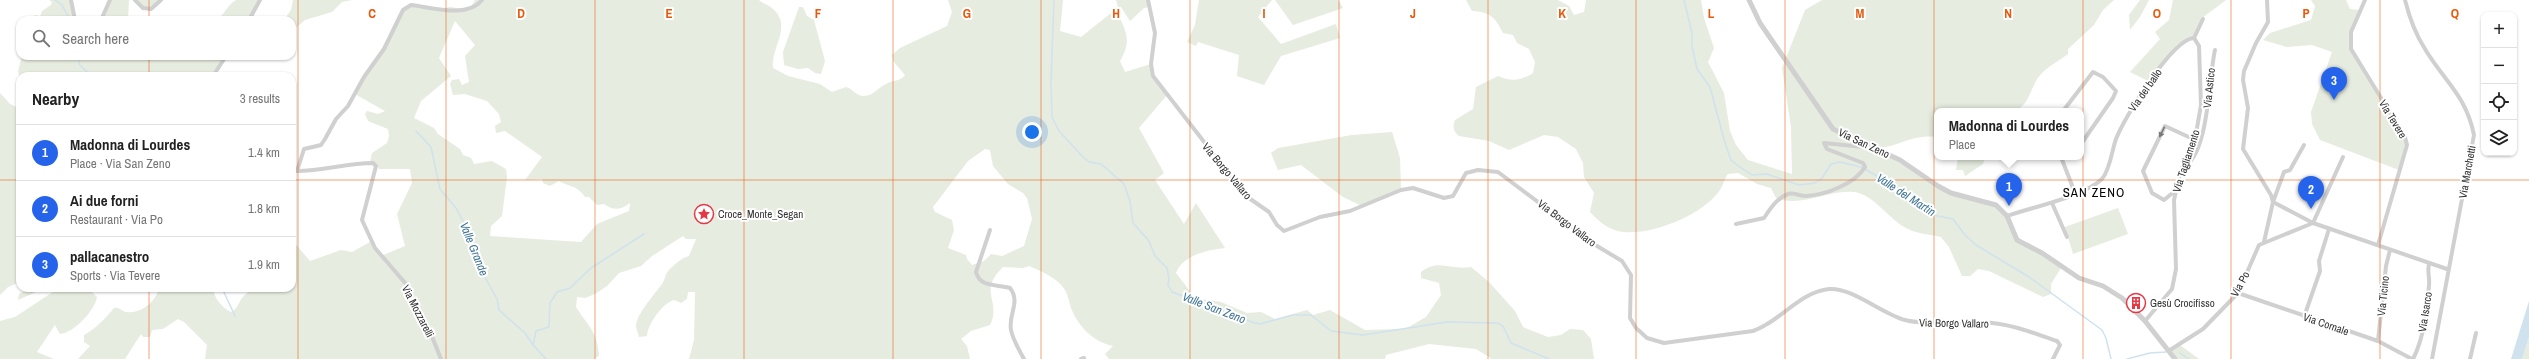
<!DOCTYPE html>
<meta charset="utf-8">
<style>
:root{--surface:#fff;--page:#f2f2f2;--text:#222;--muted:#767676;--line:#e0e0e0;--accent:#2563eb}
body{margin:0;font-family:"Archivo Narrow",sans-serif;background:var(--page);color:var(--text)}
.controls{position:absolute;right:12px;top:12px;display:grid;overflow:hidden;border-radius:8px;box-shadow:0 1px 3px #0004}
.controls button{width:36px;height:36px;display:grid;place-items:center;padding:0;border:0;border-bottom:1px solid var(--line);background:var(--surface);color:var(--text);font:20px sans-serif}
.you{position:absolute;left:1032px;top:132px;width:14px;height:14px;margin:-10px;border:3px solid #fff;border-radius:50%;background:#1a73e8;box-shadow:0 0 0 6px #1a73e833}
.badge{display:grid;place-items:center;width:26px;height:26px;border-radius:50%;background:var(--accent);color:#fff;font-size:13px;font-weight:700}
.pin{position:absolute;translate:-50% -33px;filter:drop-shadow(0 1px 2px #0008)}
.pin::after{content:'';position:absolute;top:21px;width:14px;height:12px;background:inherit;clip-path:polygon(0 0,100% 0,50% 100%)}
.popup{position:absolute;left:1934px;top:108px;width:150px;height:52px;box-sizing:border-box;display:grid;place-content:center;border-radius:8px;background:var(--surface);filter:drop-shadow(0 1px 3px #0005);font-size:13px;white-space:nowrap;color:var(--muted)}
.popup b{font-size:15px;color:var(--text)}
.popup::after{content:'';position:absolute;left:50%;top:100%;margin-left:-8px;border:8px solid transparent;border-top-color:var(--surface)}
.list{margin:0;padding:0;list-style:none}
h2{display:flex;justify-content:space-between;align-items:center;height:52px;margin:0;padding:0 16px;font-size:17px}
h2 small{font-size:13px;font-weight:400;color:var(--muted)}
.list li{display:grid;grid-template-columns:26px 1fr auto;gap:12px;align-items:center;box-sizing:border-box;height:56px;padding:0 16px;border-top:1px solid var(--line)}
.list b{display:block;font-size:15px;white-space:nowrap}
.list p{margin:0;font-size:13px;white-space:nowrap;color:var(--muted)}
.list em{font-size:13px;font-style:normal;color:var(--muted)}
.icon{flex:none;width:22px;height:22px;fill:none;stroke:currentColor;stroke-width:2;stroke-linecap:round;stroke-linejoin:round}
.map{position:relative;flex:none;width:2529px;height:359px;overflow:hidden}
.search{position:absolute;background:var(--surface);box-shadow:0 1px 3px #0004;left:16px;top:16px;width:280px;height:44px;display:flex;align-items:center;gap:10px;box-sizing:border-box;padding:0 14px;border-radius:12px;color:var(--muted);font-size:15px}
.panel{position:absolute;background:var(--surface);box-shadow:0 1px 3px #0004;left:16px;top:72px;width:280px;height:220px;border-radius:12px}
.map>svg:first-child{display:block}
.green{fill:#e6ecdf;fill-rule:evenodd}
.water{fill:#cfe2ee}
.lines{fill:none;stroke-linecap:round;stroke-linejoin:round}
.stream{stroke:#cfe2ee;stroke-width:1.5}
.minor{stroke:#d0d0d0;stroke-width:4}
.tertiary{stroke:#d0d0d0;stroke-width:5}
.oneway{fill:#7a7a7a}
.grid{fill:none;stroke:#e8590c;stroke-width:1;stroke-opacity:0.55}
.labels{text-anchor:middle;stroke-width:4;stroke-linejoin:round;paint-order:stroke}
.street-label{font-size:11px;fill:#333;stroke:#fff}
.poi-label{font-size:11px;fill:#333;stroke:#fff;text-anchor:start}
.water-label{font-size:12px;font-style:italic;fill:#3f7597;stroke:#fff}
.quarter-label{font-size:13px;letter-spacing:1px;fill:#000;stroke:#fff}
.grid-label{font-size:13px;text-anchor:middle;font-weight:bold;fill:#e8590c;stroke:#fff;stroke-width:4;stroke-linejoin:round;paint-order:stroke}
</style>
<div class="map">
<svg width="2529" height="359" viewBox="0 0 2529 359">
<rect width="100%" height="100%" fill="#fff"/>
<g class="green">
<polygon points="49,0 71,0 76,20 24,20 27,17 37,15 40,17 42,11 51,5 52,2"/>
<polygon points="110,0 129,0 128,20 101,20"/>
<polygon points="137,0 160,0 147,9"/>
<path d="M236 0H260L250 20H216C225 15 227 5 236 0Z"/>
<polygon points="293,0 352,0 342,2 332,12 305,20 292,31 292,20 284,20 291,10"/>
<path d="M475 0H759C763 4 769 5 773 9 793 26 770 49 773 68L788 76 820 84 832 92 846 87C853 89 855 95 863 96 873 97 879 86 888 83 894 80 901 81 905 75L893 61 892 55 900 48 947 26 952 12 948 0H1063L1060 31 1081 37 1116 9C1125 31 1133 39 1120 61L1125 72 1151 64 1152 72 1167 95 1139 128 1164 173 1155 180 1184 224 1196 203 1225 248C1207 250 1183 255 1176 273L1195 298 1221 302 1247 313 1261 312 1275 319 1307 310 1313 315 1330 310 1365 330 1400 329 1407 328 1426 317 1441 295 1439 283 1421 278V272C1439 258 1451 271 1471 267L1489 282 1515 311 1523 327 1548 337 1561 335 1570 329 1583 330 1591 339 1594 359H1492L1476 349 1429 344 1386 355 1385 359H1109L1105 354 1113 346C1092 341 1079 327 1071 308 1069 302 1068 295 1065 290 1058 278 1041 271 1029 266L1023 268 1003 267C977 292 1002 300 990 325L971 331 961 339 967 346 970 359H689L694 340 695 292H688L687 299 681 303 674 300C663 303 648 323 647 336L639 337C638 333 636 328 636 325 638 312 655 294 662 284 665 280 665 274 669 270 674 265 681 258 689 256L696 239H686L683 236 652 256 641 266 619 273 607 286 595 294 585 298 577 297 576 307C588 326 597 331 599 355L595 359H205L207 345 184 322 178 319 163 329 152 330 150 337H143L141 334 125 359H78L90 346 84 342V335C94 330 107 317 114 308 120 307 121 311 126 312 141 314 156 302 159 288H213C214 298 222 308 231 312 238 309 238 303 242 298 253 283 275 288 292 288V240L310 261 341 250 352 252 370 242 381 256 405 246 397 214 412 183 410 169H379L376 163 370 162 372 153 387 143 389 136 388 129 368 121 365 114 367 111 378 114 385 111 353 93 372 62 385 47 403 9 411 5 436 10 450 7 469 10ZM455 21 475 45 465 56 469 82 462 85 459 79 452 80 450 84 453 95 465 94 487 101 499 114 501 122 495 126 496 133 505 131 542 157 525 180 542 179 543 183 550 186 559 181C572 188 577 185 585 197H589L597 205 604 204C613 211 621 210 630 203L629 211 597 224 581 242 490 236 491 226 502 216 507 177 506 169 492 161 474 164 471 158 463 155 460 149 438 134 434 128 414 118 421 101 451 76 439 58ZM985 149 990 150 993 166 1008 184 1023 193 1027 198 1032 219 1024 246 1002 256 991 254 984 261 972 265 967 259 966 255 948 248 954 230 952 220 935 212 933 207 968 161Z"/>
<polygon points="1116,0 1148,0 1149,7 1144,8 1130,21 1121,7 1118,7"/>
<polygon points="1199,0 1272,0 1258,17 1281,44 1336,24 1340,38 1281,56 1264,85 1237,76 1239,55 1198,42 1196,46 1187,42 1195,25"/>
<polygon points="1275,0 1338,0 1343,8 1293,25"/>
<path d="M1466 0H1558L1569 6 1574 15 1584 12 1586 0H1701L1704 18 1714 48 1708 62 1724 93 1730 131 1736 145 1748 160 1792 174 1791 127 1782 68 1805 10 1822 0H2114L2103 10 2094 25 2068 49V54C2055 64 2041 69 2034 85 2029 95 2027 106 2014 111 2006 114 1950 111 1937 111V137C1911 134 1902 146 1878 148L1938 186 2000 208 2015 235 2061 268 2051 284V294L2043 297 1989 271 1978 269 1970 276H1962L1949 247 1941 237C1929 234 1917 234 1906 228 1887 218 1875 195 1854 192 1827 189 1803 208 1776 198L1771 188 1757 184 1738 173 1728 174C1724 179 1723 186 1720 190 1703 215 1652 235 1624 232 1609 231 1600 222 1590 212L1594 193 1584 177 1583 163 1576 149 1558 137 1544 135 1509 150 1489 141 1459 136C1454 132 1452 127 1455 120L1473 109 1476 87 1498 76C1512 82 1520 81 1533 73L1535 62 1529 49 1517 43 1513 35 1503 33C1495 17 1490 12 1472 11Z"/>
<polygon points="2140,0 2149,0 2140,17 2130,30 2129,15"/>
<polygon points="2173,0 2226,0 2202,18 2194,36 2182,42 2148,81 2130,72 2160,39 2155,32 2169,20"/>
<polygon points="2311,0 2346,0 2350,9 2360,10 2351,35 2352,47 2387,109 2407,137 2399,170 2320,140 2312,124 2311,112 2332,52 2312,45 2287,47 2263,40 2270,33 2311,20 2315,6"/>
<polygon points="799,7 803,7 807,16 814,20 825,61 821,74 815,73 808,68 798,69 784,65 783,52"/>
<polygon points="22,56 227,56 220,69 212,76 20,76 20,78 18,71"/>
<polygon points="0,93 10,104 20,109 20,282 8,287 0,295"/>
<polygon points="1392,132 1400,158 1401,190 1362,206 1343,197 1301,165 1278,170 1271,153 1278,148 1352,135"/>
<polygon points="1958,157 1985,157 1983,164 1965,176 1963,170 1956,170"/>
<polygon points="2118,208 2128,234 2073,254 2065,227"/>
<polygon points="30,288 39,288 34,293 18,300 19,294"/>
<path d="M59 288H88L97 297C95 310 74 333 60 334L55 325 37 352 54 359H0V321L15 317Z"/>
<polygon points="2529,337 2529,359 2522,359"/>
<polygon points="2180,345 2199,359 2175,359 2170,350"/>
</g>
<polygon class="water" points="2529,301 2529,337 2522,359 2511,359"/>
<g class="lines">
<g class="stream">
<polyline points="55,0 62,5 70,20"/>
<polyline points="1054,0 1051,82 1052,117 1059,131 1082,156 1089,162 1101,164 1124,184 1130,201 1133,223 1149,241 1155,256 1167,268 1169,278 1168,285 1172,292 1255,323 1260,324 1293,315 1311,315 1331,331 1363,335 1447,322 1497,323 1503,326 1511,343 1549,359"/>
<polyline points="1684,0 1692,33 1692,46 1697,69 1710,87 1725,143 1731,160 1737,165 1752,175 1767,174 1799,185 1815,183 1822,178 1831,164 1840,162 1861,167 1900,189 1933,215 1953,219 1965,235 1976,245 2029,277 2102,330 2106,338 2111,359"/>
<polyline points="79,56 79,64 91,76"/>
<polyline points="416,131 431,147 440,189 456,208 469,232 478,254 481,270 497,299 499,310 525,333 533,345 546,359"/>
<polyline points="222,288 235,316"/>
<polyline points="533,345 536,331 549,327 550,303 557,292 570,288 591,268 644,234"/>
<polyline points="2180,353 2189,359"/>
<polyline points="2127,359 2150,353 2166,352"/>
</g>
<g class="minor">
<polyline points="71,0 75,20"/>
<polyline points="135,0 143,8 151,9 161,0"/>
<path d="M1148 0 1155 33 1151 64 1153 76 1246 196 1269 212 1277 225 1284 231 1320 217 1350 211 1401 190 1413 188 1444 198 1453 196 1466 173 1478 170 1498 172 1597 246 1622 261 1631 275 1630 318 1636 328 1647 338 1664 343 1753 331C1780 322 1799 292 1829 289 1852 287 1882 314 1905 320 1929 326 1966 321 1992 323 2014 325 2036 334 2057 341L2060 345 2053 359"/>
<polyline points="2365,0 2351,32 2351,49 2405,137 2407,145 2378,245"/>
<path d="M2405 0C2409 16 2416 35 2425 49 2444 81 2466 95 2474 135L2432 359"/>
<polyline points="101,20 110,0"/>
<polyline points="249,20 260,0"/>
<polyline points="2194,38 2203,19"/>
<polyline points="213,76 226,56"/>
<polyline points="2063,111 2093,72 2103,77 2116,91 2113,98 2081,144"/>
<polyline points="2304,145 2290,170 2284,172 2273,202 2313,223 2343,157"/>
<polyline points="2061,157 2075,193"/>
<path d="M2182 167C2209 159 2209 74 2215 50"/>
<path d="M292 171H297L304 149 321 145 325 139 336 119 348 106 364 77 384 49 403 10 411 5C431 7 467 19 482 0"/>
<path d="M297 171C323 171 347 163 373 163L376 166 362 220 375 248 406 284 413 306 429 329 441 359"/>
<polyline points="2175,191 2164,200 2152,193 2143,171 2165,126 2193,139"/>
<polyline points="2052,203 2067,237"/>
<path d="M2007 216C2032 207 2083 197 2102 179 2110 170 2112 150 2116 139 2124 118 2172 39 2194 38"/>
<path d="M1736 224 1764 218C1770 209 1777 198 1788 194 1793 192 1800 196 1806 196 1825 195 1855 184 1865 167L1863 163 1827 149 1824 143 1873 148"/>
<path d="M990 230 976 272C980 288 997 284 1010 288 1021 302 1008 314 1011 330 1013 340 1019 350 1024 359"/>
<polyline points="2264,242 2273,202 2271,195 2243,149 2248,108 2243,80 2244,71 2256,43 2268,22 2267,0"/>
<polyline points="2238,293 2378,341 2412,359"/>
<polyline points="2304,317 2320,271 2319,261 2329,229"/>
<polyline points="2145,321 2172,289 2176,269 2174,200 2179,178 2197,128 2201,105 2199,46 2194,38"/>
<polyline points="2378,341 2386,266 2390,250"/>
<polyline points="2170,350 2203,329 2238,293 2259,245 2313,223 2447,269"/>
<polyline points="1081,359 1084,358"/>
<path d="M2413 359C2424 338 2427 309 2429 285 2430 278 2427 272 2429 264"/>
<polyline points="2470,359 2476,333"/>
</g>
<polyline class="tertiary" points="1749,0 1760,23 1833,129 1900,160 1938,186 1951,193 1996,205 2007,216 2017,240 2042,253 2079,278 2103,286 2122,298 2145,321 2175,359"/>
</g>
<defs><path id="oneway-solid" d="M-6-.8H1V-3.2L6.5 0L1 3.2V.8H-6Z"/></defs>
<use class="oneway" href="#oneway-solid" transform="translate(2162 132) rotate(116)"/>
<path class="grid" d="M149 0V20M298 0V359M446 0V359M595 0V359M744 0V359M893 0V359M1041 0V359M1190 0V359M1339 0V359M1488 0V359M1636 0V359M1785 0V359M1934 0V359M2083 0V359M2231 0V359M2380 0V359M149 56V76M0 180H20M292 180H2529M149 288V359"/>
<defs>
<g id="sight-ring" transform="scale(1)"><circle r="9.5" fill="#fff" stroke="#e63946" stroke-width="1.5"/><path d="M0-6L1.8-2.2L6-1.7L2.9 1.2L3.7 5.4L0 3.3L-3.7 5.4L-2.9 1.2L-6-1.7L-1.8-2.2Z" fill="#e63946"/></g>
<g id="building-ring" transform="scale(1)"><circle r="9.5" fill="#fff" stroke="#e63946" stroke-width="1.5"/><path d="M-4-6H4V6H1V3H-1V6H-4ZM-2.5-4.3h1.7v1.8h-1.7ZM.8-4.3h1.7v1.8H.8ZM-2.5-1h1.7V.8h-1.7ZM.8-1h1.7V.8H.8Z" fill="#e63946"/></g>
</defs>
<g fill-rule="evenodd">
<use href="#sight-ring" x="704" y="214"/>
<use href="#building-ring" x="2136" y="303"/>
</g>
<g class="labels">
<g class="street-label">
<text transform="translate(2209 88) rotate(-84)" y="4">Via Astico</text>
<text transform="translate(2145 90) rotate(-55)" y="4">Via del ballo</text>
<text transform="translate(2393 119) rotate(59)" y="4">Via Tevere</text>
<text transform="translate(1864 143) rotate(25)" y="4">Via San Zeno</text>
<text transform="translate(2186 161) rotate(-72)" y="4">Via Tagliamento</text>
<text transform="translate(1227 171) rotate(50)" y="4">Via Borgo Vallaro</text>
<text transform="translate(2467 172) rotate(-80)" y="4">Via Marchetti</text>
<text transform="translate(1567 223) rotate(37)" y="4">Via Borgo Vallaro</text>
<text transform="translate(2240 284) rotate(-61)" y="4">Via Po</text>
<text transform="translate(2383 296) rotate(-84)" y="4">Via Ticino</text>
<text transform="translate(418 311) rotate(63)" y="4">Via Mozzarelli</text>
<text transform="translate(2425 312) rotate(-81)" y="4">Via Isarco</text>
<text transform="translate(1954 323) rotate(1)" y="4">Via Borgo Vallaro</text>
<text transform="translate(2326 324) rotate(19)" y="4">Via Cornale</text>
</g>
<g class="poi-label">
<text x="718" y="218">Croce_Monte_Segan</text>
<text x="2150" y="307">Gesù Crocifisso</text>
</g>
<g class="water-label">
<text transform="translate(1906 195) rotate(33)" y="4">Valle del Martin</text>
<text transform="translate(474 249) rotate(68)" y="4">Valle Grande</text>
<text transform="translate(1214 308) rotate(21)" y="4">Valle San Zeno</text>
</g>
<g class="quarter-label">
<text x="2094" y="197">SAN ZENO</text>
</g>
</g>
<g class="grid-label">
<text x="372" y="18">C</text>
<text x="521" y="18">D</text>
<text x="669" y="18">E</text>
<text x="818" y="18">F</text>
<text x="967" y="18">G</text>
<text x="1116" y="18">H</text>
<text x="1264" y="18">I</text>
<text x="1413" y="18">J</text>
<text x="1562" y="18">K</text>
<text x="1711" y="18">L</text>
<text x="1860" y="18">M</text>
<text x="2008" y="18">N</text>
<text x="2157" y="18">O</text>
<text x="2306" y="18">P</text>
<text x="2455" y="18">Q</text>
</g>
</svg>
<div class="controls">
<button>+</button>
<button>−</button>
<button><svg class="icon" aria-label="locate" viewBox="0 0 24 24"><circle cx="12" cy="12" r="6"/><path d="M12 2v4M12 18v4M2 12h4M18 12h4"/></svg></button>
<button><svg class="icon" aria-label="layers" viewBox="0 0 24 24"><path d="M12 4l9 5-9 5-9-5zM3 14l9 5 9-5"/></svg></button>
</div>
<div class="you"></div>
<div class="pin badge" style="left:2009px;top:206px">1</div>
<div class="popup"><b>Madonna di Lourdes</b>Place</div>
<div class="pin badge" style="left:2311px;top:209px">2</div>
<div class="pin badge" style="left:2334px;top:100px">3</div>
<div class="search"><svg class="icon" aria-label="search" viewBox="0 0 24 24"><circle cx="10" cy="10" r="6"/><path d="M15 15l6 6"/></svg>Search here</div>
<section class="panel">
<h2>Nearby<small>3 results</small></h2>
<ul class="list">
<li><span class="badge">1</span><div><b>Madonna di Lourdes</b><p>Place · Via San Zeno</p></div><em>1.4 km</em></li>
<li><span class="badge">2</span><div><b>Ai due forni</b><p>Restaurant · Via Po</p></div><em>1.8 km</em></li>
<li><span class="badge">3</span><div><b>pallacanestro</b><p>Sports · Via Tevere</p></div><em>1.9 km</em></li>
</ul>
</section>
</div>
